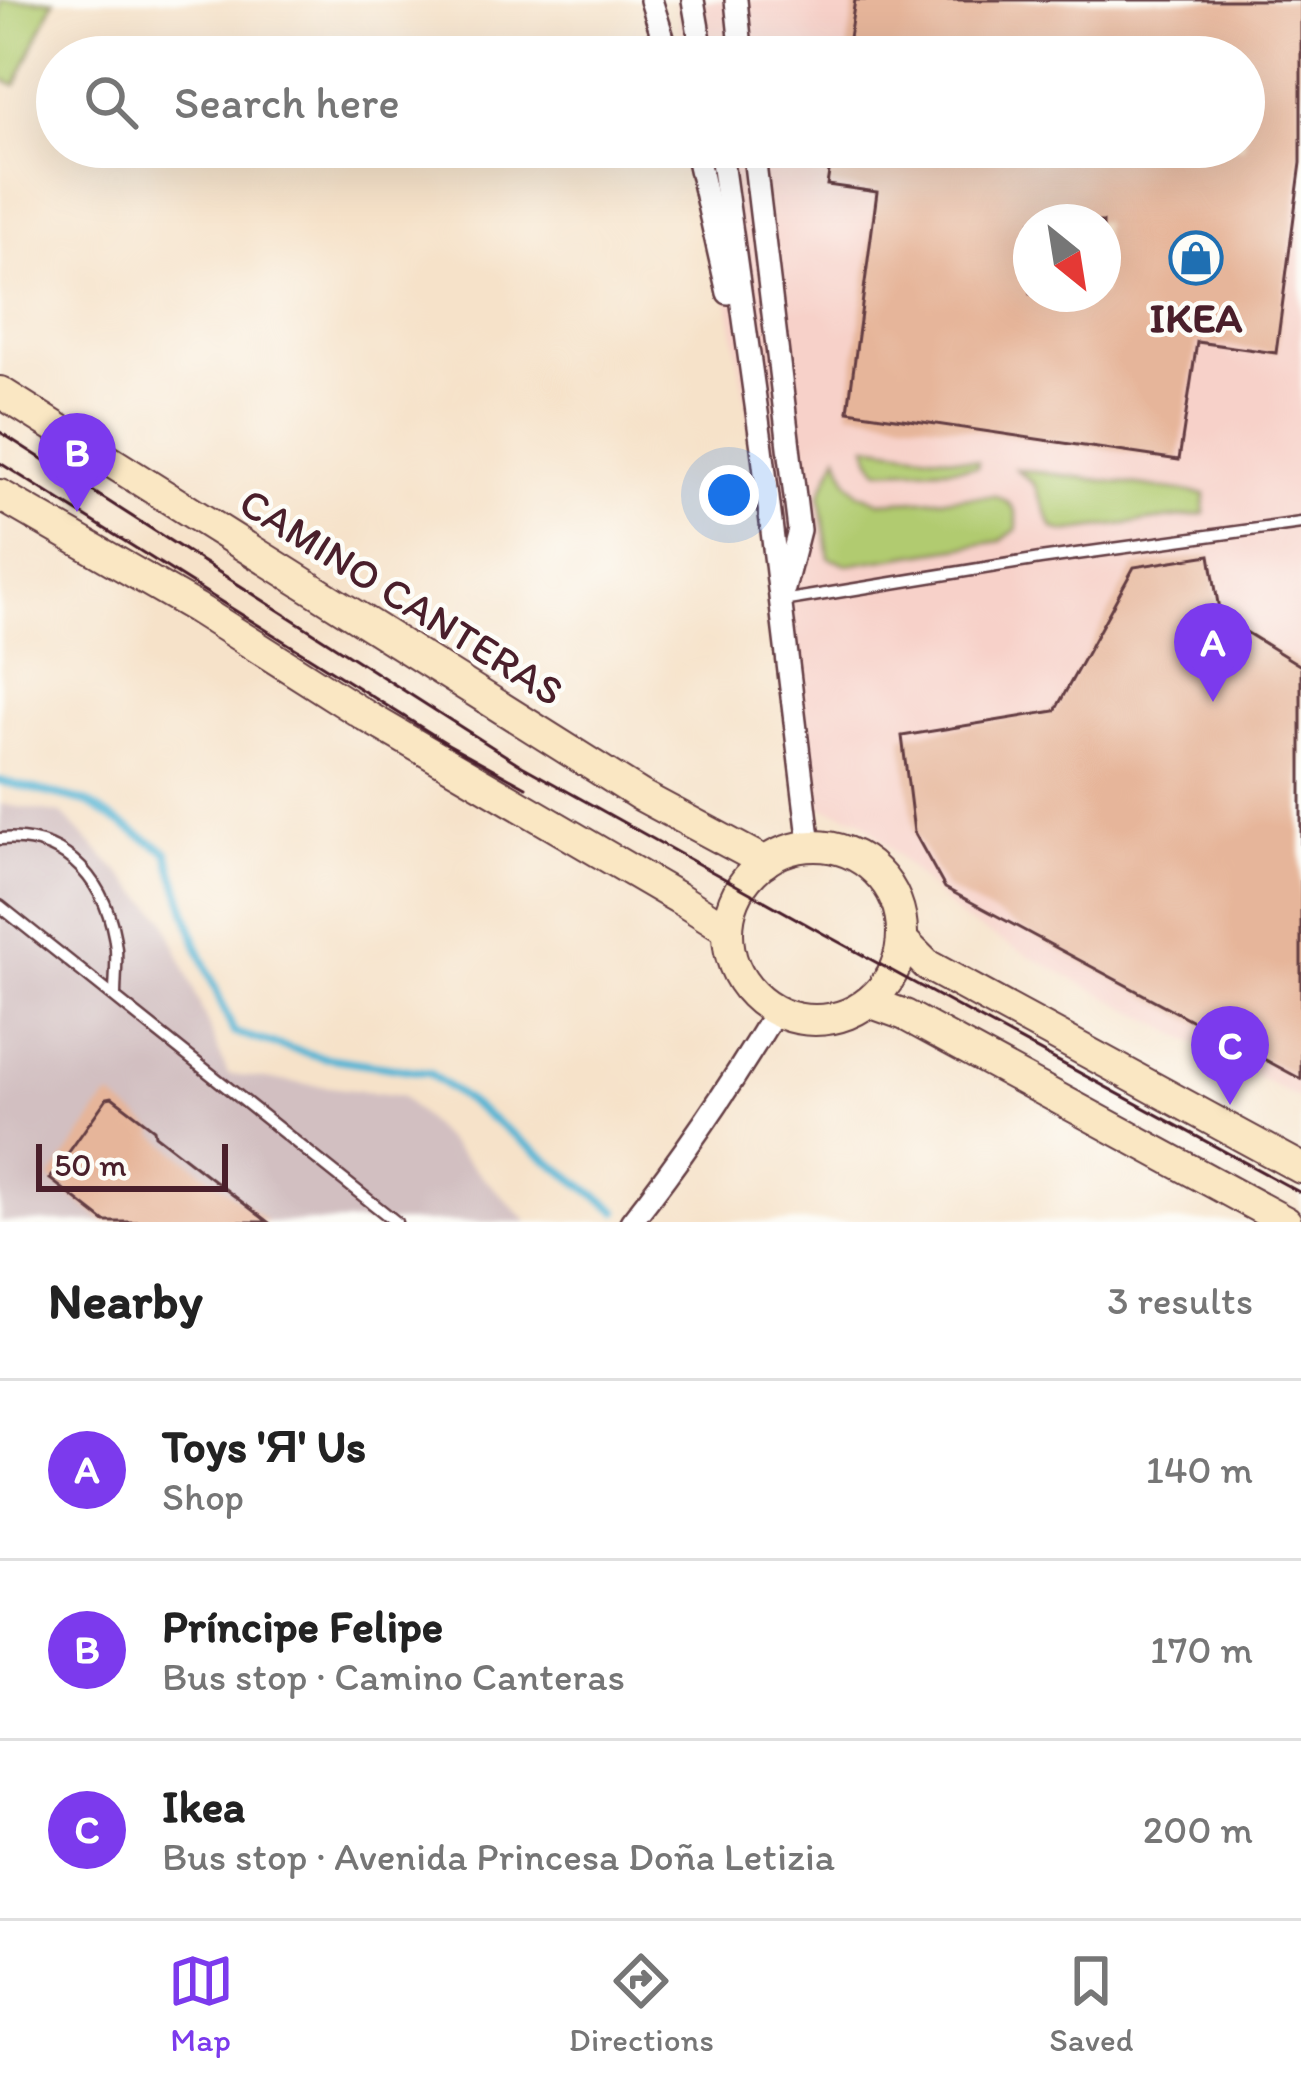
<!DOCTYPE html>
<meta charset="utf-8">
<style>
:root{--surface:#fff;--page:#f6f6f6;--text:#222;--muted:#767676;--line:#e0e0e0;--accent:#7c3aed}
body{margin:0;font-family:Itim,sans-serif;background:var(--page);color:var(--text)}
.compass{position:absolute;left:1013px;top:204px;width:108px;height:108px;border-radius:50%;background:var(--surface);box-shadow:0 12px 48px #0002;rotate:150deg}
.scale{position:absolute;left:36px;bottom:30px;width:192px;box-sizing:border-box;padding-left:12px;border:6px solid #4a1f2b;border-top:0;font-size:33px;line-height:42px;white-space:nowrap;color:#4a1f2b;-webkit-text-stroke:9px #fdfcf7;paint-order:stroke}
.you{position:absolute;left:729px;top:495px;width:42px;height:42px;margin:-30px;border:9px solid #fff;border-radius:50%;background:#1a73e8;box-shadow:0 0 0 18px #1a73e833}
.badge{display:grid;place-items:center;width:78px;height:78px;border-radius:50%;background:var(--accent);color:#fff;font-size:39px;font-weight:700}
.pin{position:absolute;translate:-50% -99px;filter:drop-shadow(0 3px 6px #0008)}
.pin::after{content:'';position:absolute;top:63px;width:42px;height:36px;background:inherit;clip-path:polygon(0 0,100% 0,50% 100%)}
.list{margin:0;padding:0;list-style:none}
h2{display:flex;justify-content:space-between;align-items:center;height:156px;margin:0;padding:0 48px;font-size:51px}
h2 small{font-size:39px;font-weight:400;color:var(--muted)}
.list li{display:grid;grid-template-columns:78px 1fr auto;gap:36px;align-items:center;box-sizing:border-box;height:180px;padding:0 48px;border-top:3px solid var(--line)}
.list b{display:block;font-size:45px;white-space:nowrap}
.list p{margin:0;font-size:39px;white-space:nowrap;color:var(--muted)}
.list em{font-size:39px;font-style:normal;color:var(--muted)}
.icon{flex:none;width:66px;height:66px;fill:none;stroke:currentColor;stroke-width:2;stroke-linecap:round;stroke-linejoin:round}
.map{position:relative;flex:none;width:1301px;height:1222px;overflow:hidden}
.search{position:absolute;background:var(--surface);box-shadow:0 12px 48px #0002;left:36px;right:36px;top:36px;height:132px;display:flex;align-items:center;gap:30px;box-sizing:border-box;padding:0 42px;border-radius:66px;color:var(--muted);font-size:45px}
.sheet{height:696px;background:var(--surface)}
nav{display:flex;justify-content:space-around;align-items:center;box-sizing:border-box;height:168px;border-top:3px solid var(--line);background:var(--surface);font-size:33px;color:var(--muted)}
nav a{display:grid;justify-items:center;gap:6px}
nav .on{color:var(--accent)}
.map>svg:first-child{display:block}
.built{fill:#f7d1c9;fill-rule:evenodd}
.industrial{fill:#d2bfc1}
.green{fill:#b1cb70;stroke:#7e754e;stroke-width:3}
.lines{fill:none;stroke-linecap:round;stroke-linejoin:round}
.stream{stroke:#56b5d4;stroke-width:8}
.building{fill:#e6b59a;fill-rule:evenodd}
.lane-casing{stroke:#643c43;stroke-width:15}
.street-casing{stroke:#643c43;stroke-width:26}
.secondary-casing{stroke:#643c43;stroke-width:34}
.lane{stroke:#fff;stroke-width:10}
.street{stroke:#fff;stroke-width:21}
.secondary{stroke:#fae7c3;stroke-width:30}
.tram{stroke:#4a1f2b;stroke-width:3}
.labels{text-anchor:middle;stroke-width:9;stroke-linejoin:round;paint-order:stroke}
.poi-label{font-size:42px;font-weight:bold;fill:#4a1f2b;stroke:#fdfcf7}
.street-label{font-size:42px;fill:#4a1f2b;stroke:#fdfcf7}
</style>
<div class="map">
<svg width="1301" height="1222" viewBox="0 0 1301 1222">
<rect width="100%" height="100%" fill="#fdfcf7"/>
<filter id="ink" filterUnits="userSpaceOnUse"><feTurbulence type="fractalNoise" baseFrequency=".00833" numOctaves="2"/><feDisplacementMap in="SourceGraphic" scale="24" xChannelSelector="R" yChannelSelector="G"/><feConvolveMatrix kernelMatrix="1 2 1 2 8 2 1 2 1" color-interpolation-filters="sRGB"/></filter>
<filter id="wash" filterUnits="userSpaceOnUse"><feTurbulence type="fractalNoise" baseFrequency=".004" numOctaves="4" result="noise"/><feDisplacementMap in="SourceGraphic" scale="48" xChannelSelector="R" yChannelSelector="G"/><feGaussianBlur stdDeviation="2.7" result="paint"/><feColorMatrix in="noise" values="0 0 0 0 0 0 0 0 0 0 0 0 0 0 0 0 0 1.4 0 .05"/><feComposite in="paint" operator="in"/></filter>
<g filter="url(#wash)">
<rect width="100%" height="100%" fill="#f6e2c9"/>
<path class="built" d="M676 0H1301V1100L962 920 861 819 815 805 702 147H1244V57H686ZM1031 222H1103V294H1031Z"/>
<polygon class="industrial" points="0,804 62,814 165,919 228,1074 402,1096 528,1222 0,1222"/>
<g class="green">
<polygon points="0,0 54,0 16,85 0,78"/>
<polygon points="867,445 978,461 977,467 879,470 871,459"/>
<path d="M838 455 848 481 859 493 880 502 995 496C1013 502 1018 511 1017 529L1001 541 847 565 829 558 820 495Z"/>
<polygon points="1016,469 1205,494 1204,514 1063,532 1053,528 1034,484"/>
</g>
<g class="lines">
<polyline class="stream" points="0,781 86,802 167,852 197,945 234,1033 321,1057 429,1073 617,1211"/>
</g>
<g id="blocks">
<g class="building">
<path d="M855 0H1301V163L1276 353 1197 342 1179 460 848 411 877 192 827 185 833 147H1244V57H846ZM1031 222H1103V294H1031Z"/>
<polygon points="1210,555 1220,616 1301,666 1301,1079 945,888 914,832 902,736 1055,711 1134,567"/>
<polygon points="112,1097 154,1129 155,1135 268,1222 105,1222 50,1179 107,1098"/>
</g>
</g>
</g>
<g filter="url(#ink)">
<use href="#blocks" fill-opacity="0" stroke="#643c43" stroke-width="3"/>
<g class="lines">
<g class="lane-casing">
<g id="lane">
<polyline points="782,601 1040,559 1301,523"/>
<path d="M0 839C69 833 109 886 116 949 117 965 115 981 115 997"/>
<polyline points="0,906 396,1222"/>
</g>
</g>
<g class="street-casing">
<g id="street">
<polyline points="651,0 669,57"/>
<polyline points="693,0 703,57"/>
<polyline points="736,0 742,57"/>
<polyline points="695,147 728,293"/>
<polyline points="720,147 762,448 810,846"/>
<polyline points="753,147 799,530 784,589"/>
<path d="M631 1222C684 1155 731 1085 775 1012"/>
</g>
</g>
<g class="secondary-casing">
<g id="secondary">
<polyline points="0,392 640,795 765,862"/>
<polyline points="0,495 196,608 366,716 680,899 727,929"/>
<circle cx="815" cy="933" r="87"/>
<polyline points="902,940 927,965 1301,1168"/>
<polyline points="869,1002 905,1015 1286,1222"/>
</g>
</g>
<use href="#lane" class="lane"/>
<use href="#street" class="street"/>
<use href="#secondary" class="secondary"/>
<g class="tram">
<polyline points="0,432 522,766 824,934 1301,1193"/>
<polyline points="0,463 448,744 526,787"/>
</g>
</g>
</g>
<defs>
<g id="shop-ring" transform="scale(2.7)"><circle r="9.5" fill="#fdfcf7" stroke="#1f6fb2" stroke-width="1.5"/><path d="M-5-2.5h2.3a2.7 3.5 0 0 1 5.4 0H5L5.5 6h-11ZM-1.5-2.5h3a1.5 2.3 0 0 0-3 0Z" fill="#1f6fb2"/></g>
</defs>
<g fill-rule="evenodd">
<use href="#shop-ring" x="1196" y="258"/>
</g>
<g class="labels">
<g class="poi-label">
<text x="1196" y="332">IKEA</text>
</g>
<g class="street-label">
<text transform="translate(402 596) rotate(32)" y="15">CAMINO CANTERAS</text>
</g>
</g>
</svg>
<svg class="compass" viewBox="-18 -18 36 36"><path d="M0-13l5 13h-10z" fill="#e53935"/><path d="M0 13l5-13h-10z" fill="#767676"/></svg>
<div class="scale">50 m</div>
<div class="you"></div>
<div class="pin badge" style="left:1213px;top:702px">A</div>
<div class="pin badge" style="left:77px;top:512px">B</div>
<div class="pin badge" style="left:1230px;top:1105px">C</div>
<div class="search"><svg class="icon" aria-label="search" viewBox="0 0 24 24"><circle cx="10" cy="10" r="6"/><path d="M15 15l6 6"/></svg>Search here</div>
</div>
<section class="sheet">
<h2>Nearby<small>3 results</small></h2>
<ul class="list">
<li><span class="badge">A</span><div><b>Toys 'Я' Us</b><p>Shop</p></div><em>140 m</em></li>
<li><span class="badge">B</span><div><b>Príncipe Felipe</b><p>Bus stop · Camino Canteras</p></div><em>170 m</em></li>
<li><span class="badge">C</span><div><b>Ikea</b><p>Bus stop · Avenida Princesa Doña Letizia</p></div><em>200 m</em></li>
</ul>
</section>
<nav>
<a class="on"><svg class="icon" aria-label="map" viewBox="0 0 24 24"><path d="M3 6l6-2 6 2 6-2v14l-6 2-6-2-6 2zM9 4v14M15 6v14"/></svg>Map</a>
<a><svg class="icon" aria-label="directions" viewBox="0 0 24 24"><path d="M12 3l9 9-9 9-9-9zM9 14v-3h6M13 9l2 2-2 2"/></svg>Directions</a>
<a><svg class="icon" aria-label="saved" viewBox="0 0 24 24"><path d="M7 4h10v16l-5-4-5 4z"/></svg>Saved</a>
</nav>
